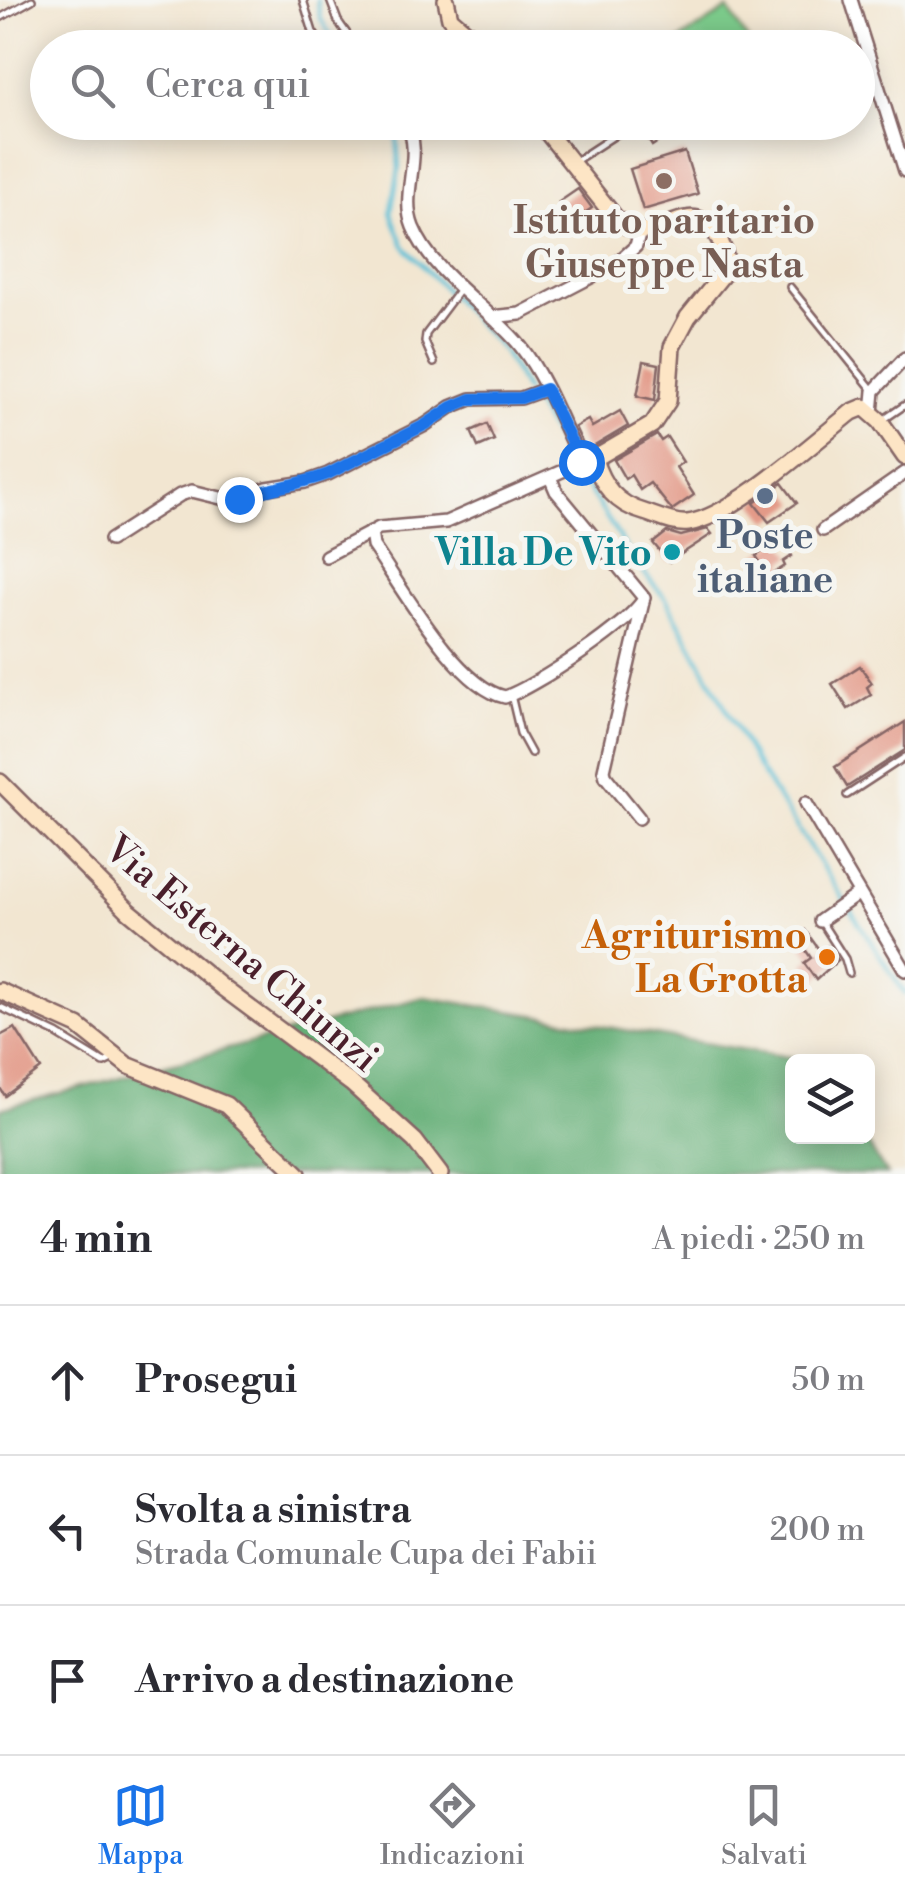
<!DOCTYPE html>
<html lang="it">
<meta charset="utf-8">
<style>
:root{--surface:#fff;--page:#f2f2f3;--text:#2b2b33;--muted:#7c7c81;--line:#e1e1e2;--accent:#1a73e8}
body{margin:0;font-family:"Libre Bodoni",serif;background:var(--page);color:var(--text)}
.controls{position:absolute;right:30px;bottom:30px;display:grid;overflow:hidden;border-radius:15px;box-shadow:0 5px 25px #0003}
.controls button{width:90px;height:90px;display:grid;place-items:center;padding:0;border:0;border-bottom:2px solid var(--line);background:var(--surface);color:var(--text);font:50px sans-serif}
.stop{position:absolute;width:30px;height:30px;margin:-22px;border:8px solid #1a73e8;border-radius:50%;background:#fff}
.stop.end{background:#1a73e8;border-color:#fff;box-shadow:0 2px 10px #0008}
.list{margin:0;padding:0;list-style:none}
h2{display:flex;justify-content:space-between;align-items:center;height:130px;margin:0;padding:0 40px;font-size:42px}
h2 small{font-size:32px;font-weight:400;color:var(--muted)}
.list li{display:grid;grid-template-columns:65px 1fr auto;gap:30px;align-items:center;box-sizing:border-box;height:150px;padding:0 40px;border-top:2px solid var(--line)}
.list b{display:block;font-size:38px;white-space:nowrap}
.list p{margin:0;font-size:32px;white-space:nowrap;color:var(--muted)}
.list em{font-size:32px;font-style:normal;color:var(--muted)}
.icon{flex:none;width:55px;height:55px;fill:none;stroke:currentColor;stroke-width:2;stroke-linecap:round;stroke-linejoin:round}
.map{position:relative;flex:none;width:905px;height:1174px;overflow:hidden}
.search{position:absolute;background:var(--surface);box-shadow:0 5px 25px #0003;left:30px;right:30px;top:30px;height:110px;display:flex;align-items:center;gap:25px;box-sizing:border-box;padding:0 35px;border-radius:55px;color:var(--muted);font-size:38px}
.sheet{height:580px;background:var(--surface)}
nav{display:flex;justify-content:space-around;align-items:center;box-sizing:border-box;height:140px;border-top:2px solid var(--line);background:var(--surface);font-size:28px;color:var(--muted)}
nav a{display:grid;justify-items:center;gap:5px}
nav .on{color:var(--accent)}
.map>svg:first-child{display:block}
.green{fill:#7ccb8b;stroke:#63755b;stroke-width:2.5}
.forest{fill:#65af77;stroke:#586751;stroke-width:2.5}
.lines{fill:none;stroke-linecap:round;stroke-linejoin:round}
.stream{stroke:#59c0d7;stroke-width:4}
.building{fill:#e39a88}
.lane-casing{stroke:#856565;stroke-width:10}
.street-casing{stroke:#856565;stroke-width:16}
.secondary-casing{stroke:#856565;stroke-width:20}
.lane{stroke:#fff;stroke-width:5}
.street{stroke:#fff;stroke-width:11}
.secondary{stroke:#fde5c5;stroke-width:15}
.route{stroke:#1a73e8;stroke-width:12}
.education-dot{fill:#8d6e63;stroke:#f6f6f2;stroke-width:4}
.service-dot{fill:#5c6f8a;stroke:#f6f6f2;stroke-width:4}
.culture-dot{fill:#0f9aa8;stroke:#f6f6f2;stroke-width:4}
.food-dot{fill:#e8710a;stroke:#f6f6f2;stroke-width:4}
.labels{text-anchor:middle;stroke-width:10;stroke-linejoin:round;paint-order:stroke}
.education-label{font-size:38px;font-weight:bold;fill:#785e54;stroke:#f6f6f2}
.service-label{font-size:38px;font-weight:bold;fill:#4e5e75;stroke:#f6f6f2}
.culture-label{font-size:38px;font-weight:bold;fill:#0d838f;stroke:#f6f6f2;text-anchor:end}
.food-label{font-size:38px;font-weight:bold;fill:#c56008;stroke:#f6f6f2;text-anchor:end}
.street-label{font-size:38px;fill:#4a1f2b;stroke:#f6f6f2}
</style>
<div class="map">
<svg width="905" height="1174" viewBox="0 0 905 1174">
<rect width="100%" height="100%" fill="#f6f6f2"/>
<filter id="ink" filterUnits="userSpaceOnUse"><feTurbulence type="fractalNoise" baseFrequency=".01" numOctaves="2"/><feDisplacementMap in="SourceGraphic" scale="20" xChannelSelector="R" yChannelSelector="G"/><feConvolveMatrix kernelMatrix="1 2 1 2 8 2 1 2 1" color-interpolation-filters="sRGB"/></filter>
<filter id="wash" filterUnits="userSpaceOnUse"><feTurbulence type="fractalNoise" baseFrequency=".0048" numOctaves="4" result="noise"/><feDisplacementMap in="SourceGraphic" scale="40" xChannelSelector="R" yChannelSelector="G"/><feGaussianBlur stdDeviation="2.25" result="paint"/><feColorMatrix in="noise" values="0 0 0 0 0 0 0 0 0 0 0 0 0 0 0 0 0 1.4 0 .05"/><feComposite in="paint" operator="in"/></filter>
<g filter="url(#wash)">
<rect width="100%" height="100%" fill="#f2e6d1"/>
<polygon class="green" points="728,9 752,47 669,47"/>
<polygon class="forest" points="424,997 814,1061 792,1062 792,1136 863,1137 887,1174 0,1174 0,1109"/>
<g class="lines">
<g class="stream">
<polyline points="317,0 320,18 339,48"/>
<polyline points="389,122 397,136 399,169 391,213 404,246 502,350 526,391"/>
<polyline points="531,399 635,562 666,599 759,769 905,994"/>
</g>
</g>
<g id="blocks">
<g class="building">
<polygon points="646,122 688,122 652,146 640,126"/>
<polygon points="685,152 698,194 643,210 630,169"/>
<polygon points="578,189 592,208 567,225 562,217 567,213 559,202"/>
<polygon points="644,361 659,364 655,400 637,396"/>
<polygon points="620,411 628,426 586,451 575,427 588,420 592,427"/>
<polygon points="487,424 494,440 478,447 471,431"/>
<polygon points="657,435 661,441 667,437 683,462 676,467 694,495 672,510 650,483 640,490 631,475 625,479 614,460"/>
<polygon points="782,483 797,503 769,522 754,503"/>
<polygon points="708,529 712,534 669,562 653,543 667,532 681,536"/>
<polygon points="781,539 792,556 783,562 785,566 762,581 755,570 762,565 756,556"/>
<polygon points="860,666 872,683 867,687 871,695 848,709 832,684"/>
<polygon points="905,722 905,750 847,787 835,767"/>
<polygon points="805,930 820,951 827,946 838,960 816,980 804,963 811,958 796,936"/>
<polygon points="15,1028 41,1069 5,1096 0,1088 0,1036"/>
</g>
</g>
</g>
<g filter="url(#ink)">
<use href="#blocks" fill-opacity="0" stroke="#856565" stroke-width="2.5"/>
<g class="lines">
<g class="lane-casing">
<g id="lane">
<polyline points="303,0 313,32 324,48"/>
<polyline points="330,0 338,21 357,48"/>
<polyline points="0,18 32,0"/>
<polyline points="574,162 635,122"/>
<polyline points="790,287 872,389"/>
<polyline points="434,363 425,342 426,334 460,289"/>
<polyline points="883,420 905,405"/>
<polyline points="511,695 520,733 531,753"/>
<polyline points="847,795 905,757"/>
<polyline points="822,923 845,959 849,973"/>
<polyline points="0,1007 57,1034 104,1063 114,1058"/>
</g>
</g>
<g class="street-casing">
<g id="street">
<polyline points="851,0 905,171"/>
<path d="M406 122C425 154 399 193 413 227 432 274 490 308 521 347 547 380 562 424 581 462"/>
<polyline points="491,317 520,314 616,264 636,246 640,231"/>
<polyline points="872,413 874,391 905,358"/>
<polyline points="823,530 905,473"/>
<path d="M371 532 373 546C401 586 457 687 505 697 533 688 633 622 644 598L556 491 550 477"/>
<polyline points="110,540 180,495 192,491 233,501 267,488 305,482 328,474 425,425 451,407 471,399 521,398 546,389"/>
<polyline points="326,556 379,528 446,522 585,461"/>
<polyline points="806,803 905,970"/>
<polyline points="639,818 606,777 604,770 643,602"/>
<polyline points="820,921 858,894"/>
</g>
</g>
<g class="secondary-casing">
<g id="secondary">
<polyline points="446,0 450,18 485,48"/>
<path d="M539 122 617 220C627 226 635 232 647 231 660 231 673 221 686 219 713 213 726 249 727 269L688 317 672 347 668 401 652 425 594 459C602 486 616 504 644 512 657 516 675 525 688 523 732 517 815 441 852 412L864 407 880 421 905 457"/>
<polyline points="0,782 129,911 223,988 352,1084 415,1141 440,1174"/>
<polyline points="0,991 78,1026 127,1065 226,1105 298,1174"/>
</g>
</g>
<use href="#lane" class="lane"/>
<use href="#street" class="street"/>
<use href="#secondary" class="secondary"/>
</g>
</g>
<g class="lines" filter="url(#ink)">
<path class="route" d="M239 499C268 488 299 485 328 474L425 425 452 407 471 399 521 398 546 389 581 462"/>
</g>
<circle class="education-dot" cx="664" cy="181" r="10"/>
<circle class="service-dot" cx="765" cy="496" r="10"/>
<circle class="culture-dot" cx="672" cy="552" r="10"/>
<circle class="food-dot" cx="827" cy="957" r="10"/>
<g class="labels">
<g class="education-label">
<text x="664" y="233">Istituto paritario<tspan x="664" dy="44">Giuseppe Nasta</tspan></text>
</g>
<g class="service-label">
<text x="765" y="548">Poste<tspan x="765" dy="44">italiane</tspan></text>
</g>
<g class="culture-label">
<text x="652" y="565">Villa De Vito</text>
</g>
<g class="food-label">
<text x="807" y="948">Agriturismo<tspan x="807" dy="44">La Grotta</tspan></text>
</g>
<g class="street-label">
<text transform="translate(242 953) rotate(40)" y="13">Via Esterna Chiunzi</text>
</g>
</g>
</svg>
<div class="controls">
<button><svg class="icon" aria-label="layers" viewBox="0 0 24 24"><path d="M12 4l9 5-9 5-9-5zM3 14l9 5 9-5"/></svg></button>
</div>
<div class="stop" style="left:581px;top:462px"></div>
<div class="stop end" style="left:239px;top:499px"></div>
<div class="search"><svg class="icon" aria-label="search" viewBox="0 0 24 24"><circle cx="10" cy="10" r="6"/><path d="M15 15l6 6"/></svg>Cerca qui</div>
</div>
<section class="sheet">
<h2>4 min<small>A piedi · 250 m</small></h2>
<ul class="list">
<li><svg class="icon" aria-label="ahead" viewBox="0 0 24 24"><path d="M12 20V5M6 11l6-6 6 6"/></svg><div><b>Prosegui</b></div><em>50 m</em></li>
<li><svg class="icon" aria-label="left" viewBox="0 0 24 24"><path d="M17 20v-9H6M10 6l-5 5 5 5"/></svg><div><b>Svolta a sinistra</b><p>Strada Comunale Cupa dei Fabii</p></div><em>200 m</em></li>
<li><svg class="icon" aria-label="arrive" viewBox="0 0 24 24"><path d="M6 21V4h12l-3 4 3 4H6"/></svg><div><b>Arrivo a destinazione</b></div></li>
</ul>
</section>
<nav>
<a class="on"><svg class="icon" aria-label="map" viewBox="0 0 24 24"><path d="M3 6l6-2 6 2 6-2v14l-6 2-6-2-6 2zM9 4v14M15 6v14"/></svg>Mappa</a>
<a><svg class="icon" aria-label="directions" viewBox="0 0 24 24"><path d="M12 3l9 9-9 9-9-9zM9 14v-3h6M13 9l2 2-2 2"/></svg>Indicazioni</a>
<a><svg class="icon" aria-label="saved" viewBox="0 0 24 24"><path d="M7 4h10v16l-5-4-5 4z"/></svg>Salvati</a>
</nav>
